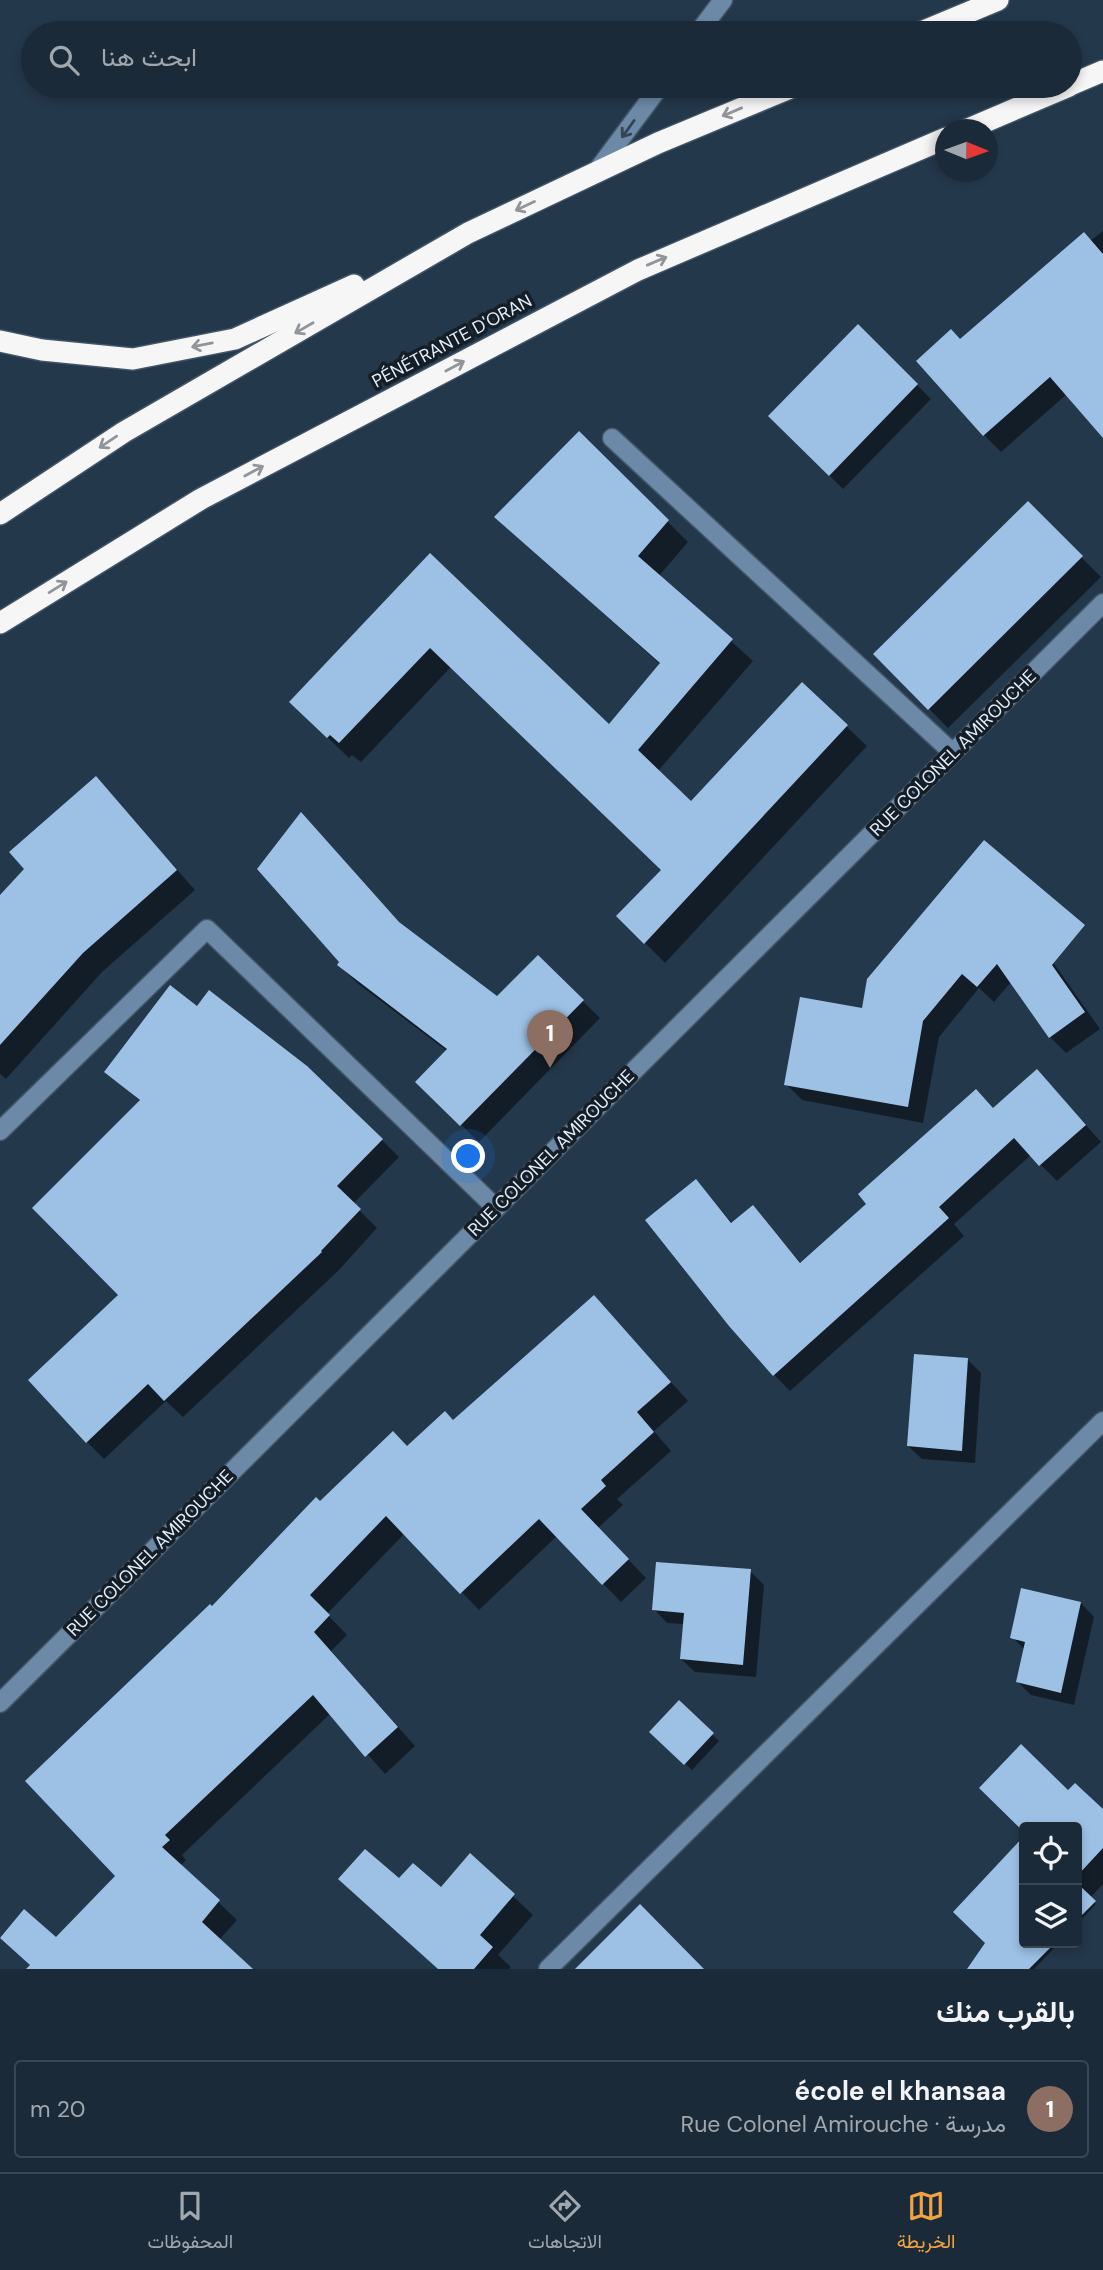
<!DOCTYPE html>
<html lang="ar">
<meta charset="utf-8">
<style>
:root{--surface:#1b2a38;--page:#283643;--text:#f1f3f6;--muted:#a0a7ae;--line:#394653;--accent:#f3a442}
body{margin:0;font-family:"DM Sans",Vazirmatn,sans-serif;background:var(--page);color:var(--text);direction:rtl}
.controls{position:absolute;right:21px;bottom:21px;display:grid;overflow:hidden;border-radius:7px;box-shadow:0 4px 10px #0003}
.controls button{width:63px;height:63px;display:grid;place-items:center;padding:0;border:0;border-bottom:2px solid var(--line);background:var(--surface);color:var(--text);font:35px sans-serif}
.compass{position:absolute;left:935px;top:119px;width:63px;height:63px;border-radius:50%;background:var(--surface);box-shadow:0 4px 10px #0003;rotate:91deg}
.you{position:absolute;left:469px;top:1157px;width:24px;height:24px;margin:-18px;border:5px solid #fff;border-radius:50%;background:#1a73e8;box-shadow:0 0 0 10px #1a73e833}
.badge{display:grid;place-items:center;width:46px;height:46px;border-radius:50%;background:var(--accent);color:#fff;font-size:23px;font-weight:700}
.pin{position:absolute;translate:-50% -58px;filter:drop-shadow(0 2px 4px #0008)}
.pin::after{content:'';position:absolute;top:37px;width:24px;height:21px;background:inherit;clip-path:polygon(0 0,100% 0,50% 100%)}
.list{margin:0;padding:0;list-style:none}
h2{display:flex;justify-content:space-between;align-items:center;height:91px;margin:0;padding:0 28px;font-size:30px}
h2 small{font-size:23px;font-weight:400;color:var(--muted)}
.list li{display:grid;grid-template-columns:46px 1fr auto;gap:21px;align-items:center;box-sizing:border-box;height:98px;margin:0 14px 14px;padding:0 14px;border:2px solid var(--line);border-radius:7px}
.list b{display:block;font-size:26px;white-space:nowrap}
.list p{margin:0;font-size:23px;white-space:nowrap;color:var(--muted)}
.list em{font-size:23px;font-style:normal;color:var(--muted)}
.icon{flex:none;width:38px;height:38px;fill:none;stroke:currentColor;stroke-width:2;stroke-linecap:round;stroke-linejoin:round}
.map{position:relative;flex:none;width:1103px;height:1969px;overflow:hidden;direction:ltr}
.search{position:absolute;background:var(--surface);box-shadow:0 4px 10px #0003;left:21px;right:21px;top:21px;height:77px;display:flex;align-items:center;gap:18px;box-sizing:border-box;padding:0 24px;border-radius:38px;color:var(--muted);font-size:26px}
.sheet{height:203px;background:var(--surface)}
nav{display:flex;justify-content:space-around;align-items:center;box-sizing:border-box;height:98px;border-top:2px solid var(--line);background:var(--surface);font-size:19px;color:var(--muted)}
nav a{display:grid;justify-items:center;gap:4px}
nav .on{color:var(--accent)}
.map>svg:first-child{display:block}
.shadow{fill:#0007}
.building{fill:#9dc1e5}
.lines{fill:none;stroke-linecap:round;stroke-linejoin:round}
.minor-casing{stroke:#425567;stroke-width:21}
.highway-casing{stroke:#425567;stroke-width:24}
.minor{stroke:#6c8aa7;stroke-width:18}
.highway{stroke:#f6f6f6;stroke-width:21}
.oneway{stroke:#919599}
.oneway2{stroke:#334454}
.labels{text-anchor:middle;stroke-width:7;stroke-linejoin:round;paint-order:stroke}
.street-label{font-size:18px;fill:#e2eefb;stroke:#151e27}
</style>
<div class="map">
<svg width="1103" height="1969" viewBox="0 0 1103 1969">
<rect width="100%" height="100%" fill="#24384b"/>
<g class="shadow">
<polygon points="1103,231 1103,433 1067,394 1001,452 984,435 960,341"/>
<polygon points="858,326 931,399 843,489 770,416"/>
<polygon points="579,433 688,542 659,576 753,661 658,771 691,803 846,726 867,746 665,963 618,916 663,870 451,667 361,762 352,755 349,758 291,702 431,555 609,726 661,665 496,517"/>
<polygon points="1028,504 1101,577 948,728 875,654"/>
<polygon points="96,778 195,890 102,972 6,1079 0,1074 0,897 26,869"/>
<polygon points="989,871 1100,1029 1066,1053 1050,1037 1011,982 994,1002 979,988 939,1037 923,1123 802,1100 786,1084 863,1010"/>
<polygon points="404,928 497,999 538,957 600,1018 479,1142 417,1082 447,1051 357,983 339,965"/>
<polygon points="197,1008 382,1140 399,1157 353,1204 377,1228 338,1271 183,1417 166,1401 104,1459 87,1442 121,1295 141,1102 106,1071"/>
<polygon points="1053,1088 1101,1142 1057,1181 1031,1155 954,1224 964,1236 790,1391 774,1375 696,1181 733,1224 753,1208 802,1264 994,1110"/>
<polygon points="612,1316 688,1401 654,1431 671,1451 617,1499 623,1505 598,1528 646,1578 621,1602 557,1536 479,1610 405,1533 327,1614 347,1635 331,1651 415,1746 385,1774 331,1713 182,1855 186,1860 180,1866 237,1920 219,1940 247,1969 28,1969 117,1876 212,1608 320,1504 454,1422"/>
<polygon points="967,1359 981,1373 975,1463 922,1459 908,1446"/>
<polygon points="750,1571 764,1585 756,1677 695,1672 681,1659 684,1624 667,1623 654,1609"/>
<polygon points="1081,1603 1094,1617 1074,1705 1031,1695 1018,1682 1025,1650 1012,1637"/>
<polygon points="679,1703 719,1741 692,1770 652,1732"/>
<polygon points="981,1788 1068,1793 1103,1812 1103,1884 1090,1898 1096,1904 1077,1924 1077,1827 1024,1827 1024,1830"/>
<polygon points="1024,1839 1024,1943 1059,1943 1034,1969 1014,1969 955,1912"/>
<polygon points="470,1856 533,1915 498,1955 511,1967 509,1969 438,1969 399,1881 441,1890"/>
</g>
<g class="building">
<polygon points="1084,232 1103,254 1103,438 1050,377 983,436 916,361 951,329 960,339"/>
<polygon points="858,324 918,384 829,476 768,416"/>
<polygon points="579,431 669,520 638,556 733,639 638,750 691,801 802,682 848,725 644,944 616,916 661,870 430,648 339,743 330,735 327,738 289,702 430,553 609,724 660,663 494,517"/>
<polygon points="1028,501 1083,556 928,710 873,654"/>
<polygon points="96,776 177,870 83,953 0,1045 0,895 24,869 9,852"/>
<polygon points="301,812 399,922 497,996 538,955 584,1000 460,1126 415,1082 447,1049 337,965 339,962 257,869"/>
<polygon points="984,840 1085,925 1052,965 1085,1012 1049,1038 997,964 977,987 962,974 923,1021 908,1107 784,1085 800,997 862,1008 867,979"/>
<polygon points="170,985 197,1006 209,990 307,1066 383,1139 337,1186 361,1209 321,1251 322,1252 164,1401 148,1384 86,1443 28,1380 118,1295 32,1208 140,1100 104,1072"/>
<polygon points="1037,1069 1086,1125 1039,1166 1014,1138 939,1207 949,1218 773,1376 729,1326 645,1220 696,1179 731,1223 753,1205 800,1263 866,1204 858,1194 976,1089 993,1108"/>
<polygon points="594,1295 671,1382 637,1412 654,1432 601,1480 606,1486 581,1509 629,1559 602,1585 539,1519 460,1594 386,1516 310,1595 330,1615 314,1632 398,1727 365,1757 313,1695 165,1835 170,1840 162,1847 220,1900 202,1922 253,1969 26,1969 30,1965 0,1938 24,1909 56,1937 115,1876 25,1781 210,1604 212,1606 316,1497 320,1501 393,1431 407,1446 445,1411 453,1420"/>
<polygon points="914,1354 968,1358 962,1451 907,1446"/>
<polygon points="656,1562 751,1569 743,1665 680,1659 684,1613 652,1610"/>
<polygon points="1021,1588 1081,1602 1061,1693 1016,1682 1025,1642 1010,1638"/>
<polygon points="679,1700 714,1733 684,1765 649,1732"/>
<polygon points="1021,1744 1068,1790 1075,1783 1103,1809 1103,1848 1077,1876 1077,1827 1024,1827 1024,1832 979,1788"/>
<polygon points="1024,1836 1024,1943 1055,1943 1029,1969 967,1969 985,1943 953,1912"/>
<polygon points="365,1849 399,1878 413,1863 441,1887 470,1853 515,1894 480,1935 493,1947 474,1969 438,1969 338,1879"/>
<polygon points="1077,1883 1096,1901 1077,1920"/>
<polygon points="640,1904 704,1969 575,1969"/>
</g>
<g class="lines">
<g class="minor-casing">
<g id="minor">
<polyline points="698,33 723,0"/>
<polyline points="596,172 660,86"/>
<polyline points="612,438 953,753"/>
<polyline points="0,1131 207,929 496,1208"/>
<polyline points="0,1703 1103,603"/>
<polyline points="548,1969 1103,1421"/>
</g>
</g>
<g class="highway-casing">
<g id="highway">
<polyline points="919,33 998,0"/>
<polyline points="1070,85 1103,71"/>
<polyline points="966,130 1069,86"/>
<polyline points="0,341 42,350 133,359 235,339 354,285"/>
<polyline points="0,514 124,432 468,233 658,143 795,86"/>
<polyline points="0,623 201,499 638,270 946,138"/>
</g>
</g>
<use href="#minor" class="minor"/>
<use href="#highway" class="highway"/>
</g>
<defs><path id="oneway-shaft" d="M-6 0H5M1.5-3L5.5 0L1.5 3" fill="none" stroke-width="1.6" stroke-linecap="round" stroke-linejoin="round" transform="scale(1.75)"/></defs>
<g class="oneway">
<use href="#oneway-shaft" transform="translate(732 112) rotate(157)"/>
<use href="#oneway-shaft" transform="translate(525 206) rotate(155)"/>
<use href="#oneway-shaft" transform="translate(657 261) rotate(-23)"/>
<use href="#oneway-shaft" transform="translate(304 328) rotate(150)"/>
<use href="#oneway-shaft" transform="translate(202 345) rotate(169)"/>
<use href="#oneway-shaft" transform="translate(455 366) rotate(-28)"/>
<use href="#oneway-shaft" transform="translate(108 442) rotate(146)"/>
<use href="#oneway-shaft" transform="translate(254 471) rotate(-28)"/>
<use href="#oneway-shaft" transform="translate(58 587) rotate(-32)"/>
</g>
<use class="oneway2" href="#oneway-shaft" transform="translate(628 129) rotate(126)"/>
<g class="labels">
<g class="street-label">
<text transform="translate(452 341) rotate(-28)" y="6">PÉNÉTRANTE D'ORAN</text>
<text transform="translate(953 753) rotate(-45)" y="6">RUE COLONEL AMIROUCHE</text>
<text transform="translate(551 1153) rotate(-45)" y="6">RUE COLONEL AMIROUCHE</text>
<text transform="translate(150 1553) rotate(-45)" y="6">RUE COLONEL AMIROUCHE</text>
</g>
</g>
</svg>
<div class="controls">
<button><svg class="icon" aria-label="locate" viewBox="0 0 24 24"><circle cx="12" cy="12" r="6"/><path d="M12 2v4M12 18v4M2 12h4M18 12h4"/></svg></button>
<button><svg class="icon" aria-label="layers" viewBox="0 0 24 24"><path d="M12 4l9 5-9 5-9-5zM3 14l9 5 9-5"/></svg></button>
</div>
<svg class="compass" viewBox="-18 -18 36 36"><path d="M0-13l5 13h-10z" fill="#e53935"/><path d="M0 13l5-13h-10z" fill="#a0a7ae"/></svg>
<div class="you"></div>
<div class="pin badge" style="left:550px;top:1068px;background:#8d6e63">1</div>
<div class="search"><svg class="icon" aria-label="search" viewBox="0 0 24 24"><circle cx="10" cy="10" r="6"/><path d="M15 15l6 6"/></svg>ابحث هنا</div>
</div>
<section class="sheet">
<h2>بالقرب منك<small></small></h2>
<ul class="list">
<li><span class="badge" style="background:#8d6e63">1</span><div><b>école el khansaa</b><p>مدرسة · Rue Colonel Amirouche</p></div><em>20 m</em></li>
</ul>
</section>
<nav>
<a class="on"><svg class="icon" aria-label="map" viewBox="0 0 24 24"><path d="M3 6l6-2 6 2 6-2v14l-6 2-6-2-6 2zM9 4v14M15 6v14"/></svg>الخريطة</a>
<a><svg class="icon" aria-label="directions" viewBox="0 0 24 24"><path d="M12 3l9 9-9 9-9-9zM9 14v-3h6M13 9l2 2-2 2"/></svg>الاتجاهات</a>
<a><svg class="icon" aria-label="saved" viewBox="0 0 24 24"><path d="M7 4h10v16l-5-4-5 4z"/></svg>المحفوظات</a>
</nav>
